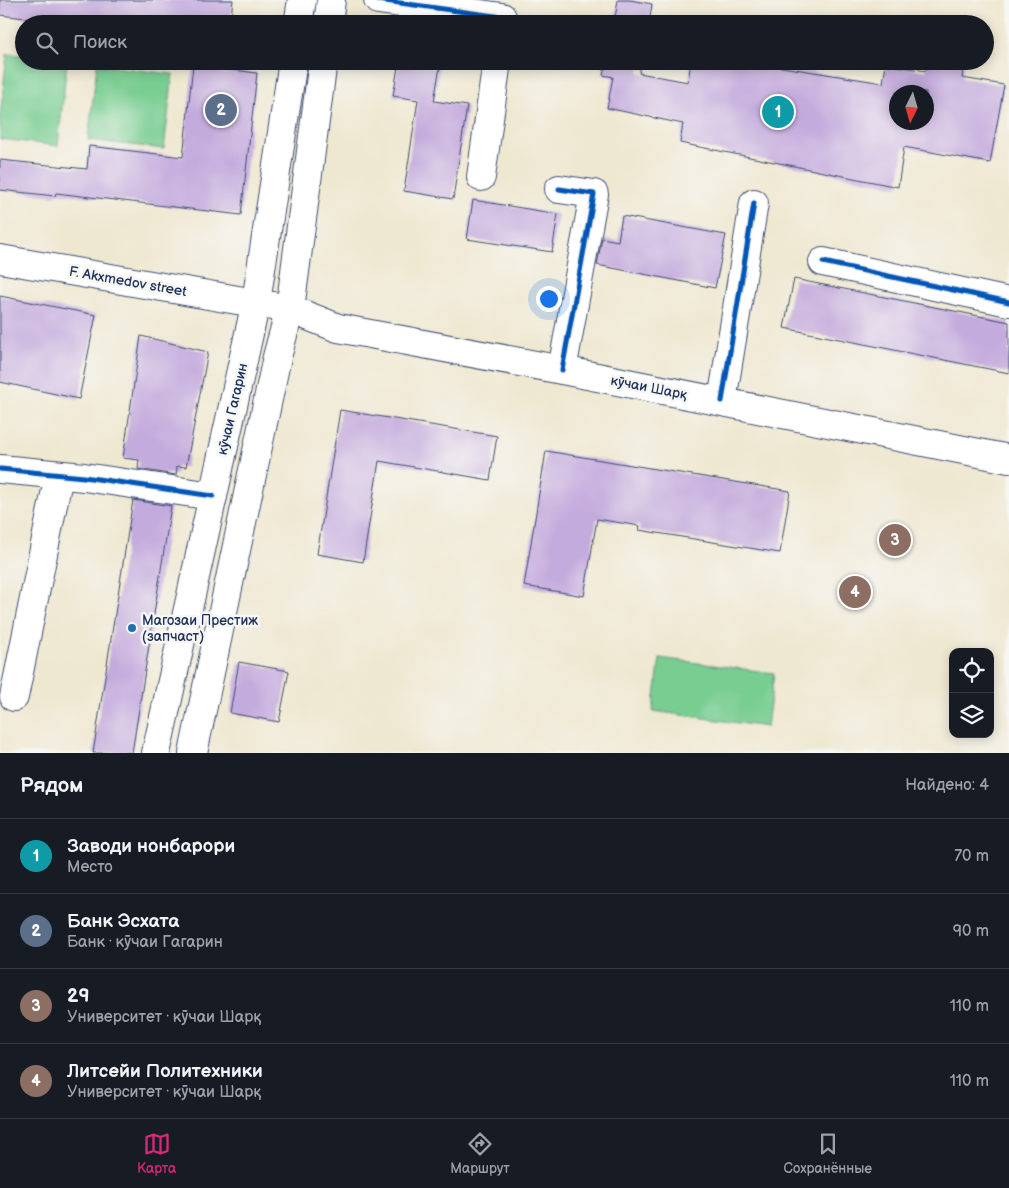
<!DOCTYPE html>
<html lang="ru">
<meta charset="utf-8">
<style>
:root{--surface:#171b24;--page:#242831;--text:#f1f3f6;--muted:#9ea1a6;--line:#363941;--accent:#db2777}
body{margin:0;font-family:"Balsamiq Sans",sans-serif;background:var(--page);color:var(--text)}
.controls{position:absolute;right:15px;bottom:15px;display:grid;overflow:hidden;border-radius:10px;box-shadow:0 2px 12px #0003}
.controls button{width:45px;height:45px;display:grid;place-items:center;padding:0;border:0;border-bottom:1px solid var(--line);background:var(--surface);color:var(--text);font:25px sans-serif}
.compass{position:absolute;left:889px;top:85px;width:45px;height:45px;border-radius:50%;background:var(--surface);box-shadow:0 2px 12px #0003;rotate:185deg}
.you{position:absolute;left:548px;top:298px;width:18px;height:18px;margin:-12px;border:4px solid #fff;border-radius:50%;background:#1a73e8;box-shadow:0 0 0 8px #1a73e833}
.badge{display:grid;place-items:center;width:32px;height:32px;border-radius:50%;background:var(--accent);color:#fff;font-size:16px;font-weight:700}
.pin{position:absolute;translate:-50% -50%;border:2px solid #fff;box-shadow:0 1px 5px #0006}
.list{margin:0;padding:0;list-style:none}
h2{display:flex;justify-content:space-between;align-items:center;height:65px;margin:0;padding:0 20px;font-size:21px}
h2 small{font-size:16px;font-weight:400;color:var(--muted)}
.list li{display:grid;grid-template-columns:32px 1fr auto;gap:15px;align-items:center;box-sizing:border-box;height:75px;padding:0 20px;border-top:1px solid var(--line)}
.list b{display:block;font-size:19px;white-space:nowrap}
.list p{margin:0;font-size:16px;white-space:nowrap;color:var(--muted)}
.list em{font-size:16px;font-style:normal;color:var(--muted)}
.icon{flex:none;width:28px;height:28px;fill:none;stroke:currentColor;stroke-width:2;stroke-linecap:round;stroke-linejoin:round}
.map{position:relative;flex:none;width:1009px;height:753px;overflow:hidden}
.search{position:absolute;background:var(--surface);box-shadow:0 2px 12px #0003;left:15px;right:15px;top:15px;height:55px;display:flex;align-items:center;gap:12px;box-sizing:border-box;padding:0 18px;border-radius:28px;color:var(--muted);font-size:19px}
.sheet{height:365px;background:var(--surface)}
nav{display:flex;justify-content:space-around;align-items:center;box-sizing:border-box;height:70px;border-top:1px solid var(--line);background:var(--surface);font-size:14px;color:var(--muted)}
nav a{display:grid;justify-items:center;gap:2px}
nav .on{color:var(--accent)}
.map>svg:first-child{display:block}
.green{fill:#78cd91;stroke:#4a7e78}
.building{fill:#c4abdd;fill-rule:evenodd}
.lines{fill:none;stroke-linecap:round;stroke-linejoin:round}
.minor-casing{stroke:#3b4b6f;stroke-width:30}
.major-casing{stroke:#3b4b6f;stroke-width:30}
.highway-casing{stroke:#3b4b6f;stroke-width:30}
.minor{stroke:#fff;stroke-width:28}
.major{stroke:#fff;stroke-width:28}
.highway{stroke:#fff;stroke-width:28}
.cycleway-casing{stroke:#f6f6f2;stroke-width:8}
.cycleway{stroke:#0057b8;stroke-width:5}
.poi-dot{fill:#1f6fb2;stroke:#f6f6f2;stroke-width:2}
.labels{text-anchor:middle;stroke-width:5;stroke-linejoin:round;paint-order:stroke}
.street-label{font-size:14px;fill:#1b2f5e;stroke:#f6f6f2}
.poi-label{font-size:14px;fill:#1b2f5e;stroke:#f6f6f2;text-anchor:start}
</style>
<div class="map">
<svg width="1009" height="753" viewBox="0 0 1009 753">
<rect width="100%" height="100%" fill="#f6f6f2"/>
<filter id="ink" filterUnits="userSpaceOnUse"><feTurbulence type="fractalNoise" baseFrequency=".02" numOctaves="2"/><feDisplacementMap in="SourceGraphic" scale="10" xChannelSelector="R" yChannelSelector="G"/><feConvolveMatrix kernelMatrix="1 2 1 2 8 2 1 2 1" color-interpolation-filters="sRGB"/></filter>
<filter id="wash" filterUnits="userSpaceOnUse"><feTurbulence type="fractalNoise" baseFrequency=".0096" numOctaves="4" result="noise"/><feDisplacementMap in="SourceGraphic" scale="20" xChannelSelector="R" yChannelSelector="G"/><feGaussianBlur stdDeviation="1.12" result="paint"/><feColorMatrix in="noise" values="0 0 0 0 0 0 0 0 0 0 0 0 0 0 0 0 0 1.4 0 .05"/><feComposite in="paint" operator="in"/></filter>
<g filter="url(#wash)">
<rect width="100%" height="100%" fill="#efe8d1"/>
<g class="green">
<polygon points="7,54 24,55 24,61 67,61 58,146 0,139 0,118"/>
<polygon points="97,65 173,74 164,149 88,140"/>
<polygon points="660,658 774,673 767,727 653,711"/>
</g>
<g id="blocks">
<g class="building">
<polygon points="0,0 233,0 230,24 78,24 0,15"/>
<polygon points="618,0 630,0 652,4 649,24 614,24"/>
<polygon points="399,61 441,61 434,101 467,106 453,199 404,191 418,100 393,96"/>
<path d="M606 61H641L639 73 688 82 691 61H744L883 83 886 64 926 71 927 61H964L962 78 1004 85 990 163 904 147 898 187 680 143 683 124 607 108 613 77 603 75ZM896 92H926V122H896Z"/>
<polygon points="193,65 257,73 241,215 56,193 55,196 0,190 0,160 87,169 89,146 183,157"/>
<polygon points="473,200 558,214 552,252 467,239"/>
<polygon points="622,216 726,235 715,288 597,265 602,238 618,241"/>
<polygon points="794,279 1009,322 1009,373 784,328"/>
<polygon points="0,296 96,315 79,399 0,382"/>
<polygon points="141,336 208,352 186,467 177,466 176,475 138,469 139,460 123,458"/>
<polygon points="340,410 497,436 490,480 379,461 363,562 317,554"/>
<polygon points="546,451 790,491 780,553 639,530 640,526 597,519 584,596 524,586"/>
<polygon points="133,500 171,506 132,753 93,753"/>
<polygon points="239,662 289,671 279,722 230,713"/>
</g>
</g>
</g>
<g filter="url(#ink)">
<use href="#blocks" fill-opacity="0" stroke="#3b4b6f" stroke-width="1"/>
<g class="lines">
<g class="minor-casing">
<g id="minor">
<polyline points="378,0 502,17"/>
<polyline points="481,177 497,61"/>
<polyline points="559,189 594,194 562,370"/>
<polyline points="823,262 1009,302"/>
<polyline points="722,401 754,203"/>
<polyline points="0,469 84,477 213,496"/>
<polyline points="14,697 59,475"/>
</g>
</g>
<g class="major-casing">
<polyline id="major" points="0,259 290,309 338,328 562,370 1009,459"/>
</g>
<g class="highway-casing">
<g id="highway">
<polyline points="298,24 302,0"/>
<polyline points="328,24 331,0"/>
<polyline points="156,753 256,302 293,61"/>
<polyline points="193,753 277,357 290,309 323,61"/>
</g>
</g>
<use href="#minor" class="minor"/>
<use href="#major" class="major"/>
<use href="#highway" class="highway"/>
<g class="cycleway-casing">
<g id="cycleway">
<polyline points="378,0 502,17"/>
<polyline points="559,189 594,194 562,370"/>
<polyline points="823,262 1009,302"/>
<polyline points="722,401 754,203"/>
<polyline points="0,469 84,477 213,496"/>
</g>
</g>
<use href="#cycleway" class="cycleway"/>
</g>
</g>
<circle class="poi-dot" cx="132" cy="628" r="5"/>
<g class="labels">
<g class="street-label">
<text transform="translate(128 281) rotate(10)" y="5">F. Akxmedov street</text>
<text transform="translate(649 387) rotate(11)" y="5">кӯчаи Шарқ</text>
<text transform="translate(232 409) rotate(-77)" y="5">кӯчаи Гагарин</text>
</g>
<g class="poi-label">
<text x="142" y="625">Магозаи Престиж<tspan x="142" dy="16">(запчаст)</tspan></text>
</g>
</g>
</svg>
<div class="controls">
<button><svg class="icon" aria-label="locate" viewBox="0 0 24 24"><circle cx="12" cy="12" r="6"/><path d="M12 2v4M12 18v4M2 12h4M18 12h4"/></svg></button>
<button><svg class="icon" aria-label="layers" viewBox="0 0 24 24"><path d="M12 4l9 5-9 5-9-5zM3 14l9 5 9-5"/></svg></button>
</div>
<svg class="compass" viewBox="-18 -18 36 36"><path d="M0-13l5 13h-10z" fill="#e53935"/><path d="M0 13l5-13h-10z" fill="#9ea1a6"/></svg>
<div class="you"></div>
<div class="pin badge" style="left:778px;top:112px;background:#0f9aa8">1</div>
<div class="pin badge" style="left:221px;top:110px;background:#5c6f8a">2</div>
<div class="pin badge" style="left:895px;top:540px;background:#8d6e63">3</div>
<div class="pin badge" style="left:855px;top:592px;background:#8d6e63">4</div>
<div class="search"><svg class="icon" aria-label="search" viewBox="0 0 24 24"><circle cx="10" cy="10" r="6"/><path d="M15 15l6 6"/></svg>Поиск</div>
</div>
<section class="sheet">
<h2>Рядом<small>Найдено: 4</small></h2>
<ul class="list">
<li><span class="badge" style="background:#0f9aa8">1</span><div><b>Заводи нонбарори</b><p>Место</p></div><em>70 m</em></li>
<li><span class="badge" style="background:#5c6f8a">2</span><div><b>Банк Эсхата</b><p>Банк · кӯчаи Гагарин</p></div><em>90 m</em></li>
<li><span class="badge" style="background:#8d6e63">3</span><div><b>29</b><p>Университет · кӯчаи Шарқ</p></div><em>110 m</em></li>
<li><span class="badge" style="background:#8d6e63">4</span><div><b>Литсейи Политехники</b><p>Университет · кӯчаи Шарқ</p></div><em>110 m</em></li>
</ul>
</section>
<nav>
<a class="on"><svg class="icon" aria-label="map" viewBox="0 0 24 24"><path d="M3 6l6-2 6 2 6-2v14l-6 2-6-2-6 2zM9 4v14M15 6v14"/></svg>Карта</a>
<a><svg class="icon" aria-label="directions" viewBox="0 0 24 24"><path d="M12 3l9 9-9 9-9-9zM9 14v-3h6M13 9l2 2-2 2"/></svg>Маршрут</a>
<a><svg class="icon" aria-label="saved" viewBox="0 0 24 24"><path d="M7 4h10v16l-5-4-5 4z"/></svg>Сохранённые</a>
</nav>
